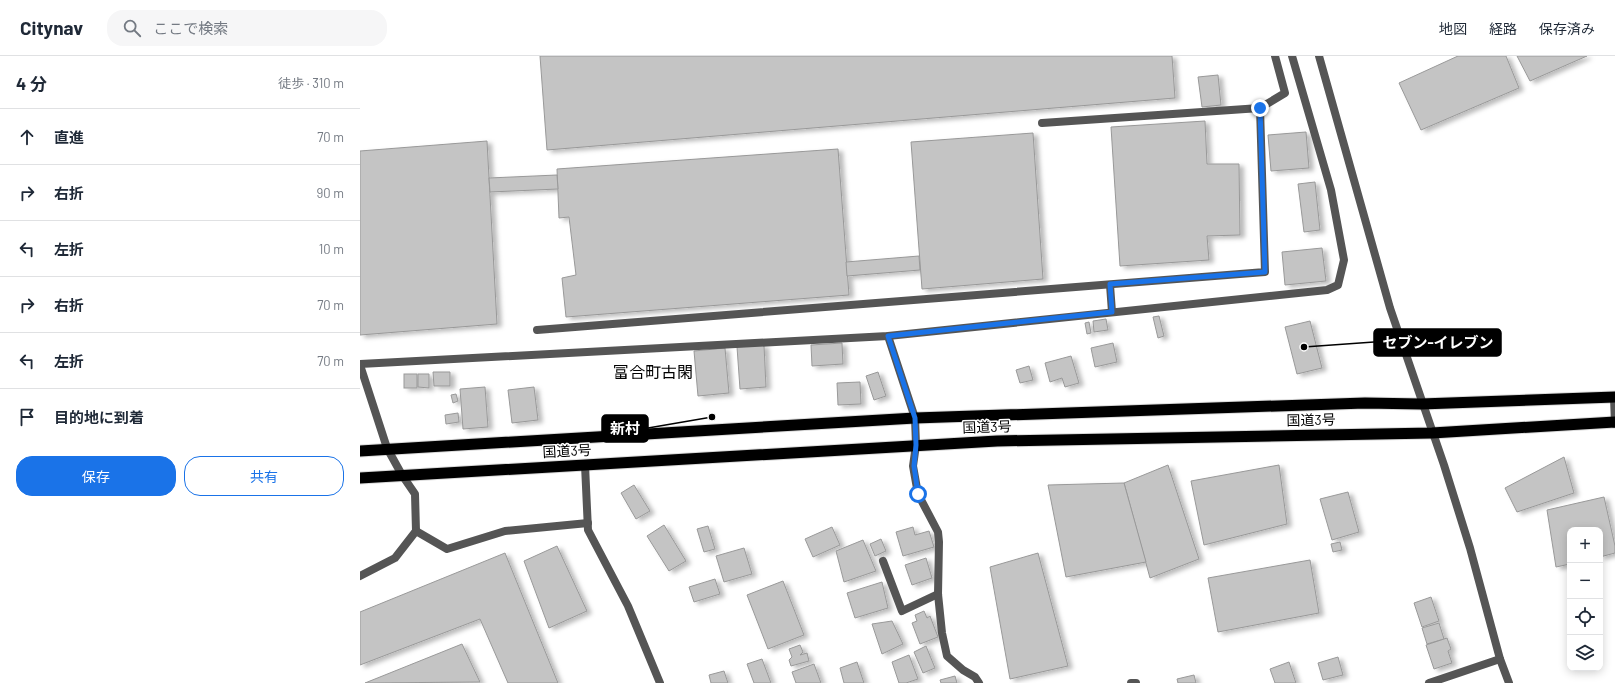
<!DOCTYPE html>
<html lang="ja">
<meta charset="utf-8">
<style>
:root{--surface:#fff;--page:#f6f6f7;--text:#1f2937;--muted:#747a83;--line:#e0e1e3;--accent:#1a73e8}
body{margin:0;font-family:Barlow,"Noto Sans JP",sans-serif;background:var(--page);color:var(--text)}
.controls{position:absolute;right:12px;bottom:12px;display:grid;overflow:hidden;border-radius:8px;box-shadow:0 2px 10px #0003}
.controls button{width:36px;height:36px;display:grid;place-items:center;padding:0;border:0;border-bottom:1px solid var(--line);background:var(--surface);color:var(--text);font:20px sans-serif}
.stop{position:absolute;width:12px;height:12px;margin:-9px;border:3px solid #1a73e8;border-radius:50%;background:#fff}
.stop.end{background:#1a73e8;border-color:#fff;box-shadow:0 1px 4px #0008}
.list{margin:0;padding:0;list-style:none}
h2{display:flex;justify-content:space-between;align-items:center;height:52px;margin:0;padding:0 16px;font-size:17px}
h2 small{font-size:13px;font-weight:400;color:var(--muted)}
.list li{display:grid;grid-template-columns:26px 1fr auto;gap:12px;align-items:center;box-sizing:border-box;height:56px;padding:0 16px;border-top:1px solid var(--line)}
.list b{display:block;font-size:15px;white-space:nowrap}
.list em{font-size:13px;font-style:normal;color:var(--muted)}
.actions{display:flex;gap:8px;padding:12px 16px}
.actions a{flex:1;padding:9px 0;border:1px solid var(--accent);border-radius:16px;text-align:center;font-size:14px;color:var(--accent)}
.actions .main{background:var(--accent);color:#fff}
.icon{flex:none;width:22px;height:22px;fill:none;stroke:currentColor;stroke-width:2;stroke-linecap:round;stroke-linejoin:round}
.map{position:relative;flex:none;width:1255px;height:627px;overflow:hidden}
header{display:flex;align-items:center;gap:24px;box-sizing:border-box;height:56px;padding:0 20px;background:var(--surface);border-bottom:1px solid var(--line)}
header strong{font-size:19px}
nav{display:flex;gap:22px;margin-inline-start:auto;font-size:14px}
.search{width:280px;height:36px;background:var(--page);display:flex;align-items:center;gap:10px;box-sizing:border-box;padding:0 14px;border-radius:16px;color:var(--muted);font-size:15px}
main{display:flex}
aside{flex:1;background:var(--surface)}
.map>svg:first-child{display:block}
.building{fill:#c4c4c4;stroke:#999;filter:url(#shadow)}
.lines{fill:none;stroke-linecap:round;stroke-linejoin:round}
.trunk-casing{stroke:#dbdbdb;stroke-width:13}
.service{stroke:#555;stroke-width:8}
.minor{stroke:#555;stroke-width:8}
.tertiary{stroke:#555;stroke-width:8}
.trunk{stroke:#000;stroke-width:11}
.route{stroke:#1a73e8;stroke-width:5}
.labels{text-anchor:middle;stroke-width:3;stroke-linejoin:round;paint-order:stroke}
.street-label{font-size:14px;fill:#000;stroke:#fff}
.quarter-label{font-size:16px;fill:#000;stroke:#fff}
.leader{fill:none;stroke:#000;stroke-width:1.5}
.callout-dot{fill:#000;stroke:#fff;stroke-width:1.5}
.callout{fill:#000;stroke:#000;stroke-width:1.5}
.callout-label{font-size:15px;text-anchor:middle;font-weight:bold;fill:#fff}
</style>
<header>
<strong>Citynav</strong>
<div class="search"><svg class="icon" aria-label="search" viewBox="0 0 24 24"><circle cx="10" cy="10" r="6"/><path d="M15 15l6 6"/></svg>ここで検索</div>
<nav><a>地図</a><a>経路</a><a>保存済み</a></nav>
</header>
<main>
<aside>
<h2>4 分<small>徒歩 · 310 m</small></h2>
<ul class="list">
<li><svg class="icon" aria-label="ahead" viewBox="0 0 24 24"><path d="M12 20V5M6 11l6-6 6 6"/></svg><div><b>直進</b></div><em>70 m</em></li>
<li><svg class="icon" aria-label="right" viewBox="0 0 24 24"><path d="M7 20v-9h11M14 6l5 5-5 5"/></svg><div><b>右折</b></div><em>90 m</em></li>
<li><svg class="icon" aria-label="left" viewBox="0 0 24 24"><path d="M17 20v-9H6M10 6l-5 5 5 5"/></svg><div><b>左折</b></div><em>10 m</em></li>
<li><svg class="icon" aria-label="right" viewBox="0 0 24 24"><path d="M7 20v-9h11M14 6l5 5-5 5"/></svg><div><b>右折</b></div><em>70 m</em></li>
<li><svg class="icon" aria-label="left" viewBox="0 0 24 24"><path d="M17 20v-9H6M10 6l-5 5 5 5"/></svg><div><b>左折</b></div><em>70 m</em></li>
<li><svg class="icon" aria-label="arrive" viewBox="0 0 24 24"><path d="M6 21V4h12l-3 4 3 4H6"/></svg><div><b>目的地に到着</b></div></li>
</ul>
<div class="actions"><a class="main">保存</a><a>共有</a></div>
</aside>
<div class="map">
<svg width="1255" height="627" viewBox="0 0 1255 627">
<defs>
<filter id="shadow"><feDropShadow dx="4.5" dy="2.5" stdDeviation="2" flood-color="#0004"/></filter>
</defs>
<rect width="100%" height="100%" fill="#fff"/>
<g class="building">
<polygon points="180,0 812,0 815,42 187,94"/>
<polygon points="1098,0 1146,0 1159,32 1061,74 1039,27"/>
<polygon points="1157,0 1227,0 1170,25"/>
<polygon points="858,19 861,49 842,51 838,21"/>
<polygon points="845,65 847,108 879,108 880,179 847,180 849,204 760,210 751,71"/>
<polygon points="946,76 949,112 911,115 908,79"/>
<polygon points="673,77 683,223 562,233 551,86"/>
<polygon points="127,85 137,268 0,279 0,95"/>
<polygon points="478,93 489,239 206,261 202,222 216,219 209,161 199,162 197,113"/>
<polygon points="197,119 198,133 130,136 129,122"/>
<polygon points="955,126 960,174 944,176 938,128"/>
<polygon points="962,192 966,225 925,229 922,196"/>
<polygon points="559,200 560,214 487,220 486,206"/>
<polygon points="799,260 804,280 798,282 793,261"/>
<polygon points="746,263 748,274 734,276 733,265"/>
<polygon points="950,265 962,312 937,318 925,271"/>
<polygon points="729,266 731,277 727,278 725,267"/>
<polygon points="482,287 483,308 452,310 451,289"/>
<polygon points="753,287 757,306 735,311 731,292"/>
<polygon points="404,289 406,331 380,333 377,291"/>
<polygon points="365,292 369,337 338,340 334,295"/>
<polygon points="711,300 719,327 705,331 702,322 690,326 685,307"/>
<polygon points="669,310 673,324 660,327 656,314"/>
<polygon points="73,316 90,316 90,330 74,330"/>
<polygon points="518,316 526,340 514,344 506,320"/>
<rect x="44" y="318" width="13" height="14"/>
<polygon points="58,318 69,318 69,332 58,331"/>
<polygon points="500,326 501,348 478,349 477,327"/>
<polygon points="125,331 128,371 103,373 100,333"/>
<polygon points="174,331 178,364 152,367 148,334"/>
<polygon points="96,338 98,345 93,347 91,339"/>
<polygon points="98,357 99,366 86,368 85,359"/>
<polygon points="1204,401 1214,437 1157,456 1145,432"/>
<polygon points="808,409 839,503 790,522 764,427"/>
<polygon points="919,409 927,468 844,489 831,425"/>
<polygon points="764,427 786,506 706,521 688,429"/>
<polygon points="274,429 290,455 276,463 261,437"/>
<polygon points="988,436 999,476 972,484 960,443"/>
<polygon points="1244,441 1255,490 1255,497 1240,501 1240,474 1210,474 1210,508 1196,511 1187,454"/>
<polygon points="304,469 326,505 309,515 287,480"/>
<polygon points="348,470 355,493 344,496 337,473"/>
<polygon points="472,471 480,489 453,501 445,483"/>
<polygon points="553,471 555,479 569,475 574,491 543,500 536,476"/>
<polygon points="521,483 526,495 515,500 510,488"/>
<polygon points="503,484 516,515 484,526 476,495"/>
<polygon points="980,486 982,494 973,496 971,488"/>
<polygon points="197,490 227,555 189,572 164,505"/>
<polygon points="384,492 392,518 364,526 356,500"/>
<polygon points="145,497 198,627 148,627 120,563 0,609 0,556"/>
<polygon points="678,497 708,610 650,623 630,511"/>
<polygon points="566,502 572,522 552,529 545,509"/>
<polygon points="950,504 959,557 858,576 848,522"/>
<polygon points="355,523 360,538 334,546 329,531"/>
<polygon points="423,525 444,579 408,593 387,539"/>
<polygon points="522,526 528,552 495,562 487,537"/>
<polygon points="1071,541 1079,565 1062,571 1054,547"/>
<polygon points="564,555 567,562 570,560 578,581 560,588 552,567 557,565 555,559"/>
<polygon points="532,565 543,588 522,598 512,568"/>
<polygon points="1079,567 1084,583 1067,588 1062,572"/>
<polygon points="1087,582 1091,593 1088,595 1092,607 1074,613 1066,589"/>
<polygon points="102,588 120,626 5,627"/>
<polygon points="440,589 443,596 440,599 447,597 449,605 431,610 429,604 432,601 429,593"/>
<polygon points="566,590 575,612 563,617 554,596"/>
<polygon points="549,599 558,623 546,627 539,627 532,606"/>
<polygon points="978,601 983,619 963,624 958,607"/>
<polygon points="402,603 411,627 394,627 387,608"/>
<polygon points="497,606 504,627 484,627 480,612"/>
<polygon points="929,606 936,627 915,627 910,613"/>
<polygon points="454,608 461,627 436,627 432,616"/>
<polygon points="364,615 368,627 351,627 349,619"/>
<polygon points="834,619 836,627 818,627 817,623"/>
<polygon points="595,620 597,627 581,627 580,624"/>
</g>
<g class="lines">
<g class="trunk-casing">
<g id="trunk">
<polyline points="0,395 555,362 1005,347 1061,348 1255,341"/>
<polyline points="0,422 637,385 1072,377 1255,366"/>
</g>
</g>
<g class="service">
<polyline points="682,67 900,52"/>
<polyline points="750,229 752,256"/>
<polyline points="177,274 905,216 900,52 925,37 915,0"/>
<polyline points="523,505 542,555 578,538"/>
</g>
<g class="minor">
<polyline points="528,280 555,362 556,389 553,410 558,438 578,476 579,486 578,538 582,577 587,600 603,614 615,621 619,627"/>
<polyline points="0,308 528,280 967,234 978,229 984,204 971,134 932,0"/>
<polyline points="0,309 27,392 42,419 55,438 56,475 35,502 0,520"/>
<polyline points="1254,341 1255,368"/>
<polyline points="225,409 228,474 268,550 300,627"/>
<polyline points="56,475 87,493 145,475 228,467"/>
<polyline points="771,627 776,627"/>
</g>
<g class="tertiary">
<polyline points="959,0 1030,252 1084,409 1110,492 1140,603 1149,627"/>
<polyline points="1069,627 1140,603"/>
</g>
<use href="#trunk" class="trunk"/>
</g>
<g class="lines">
<polyline class="route" points="558,438 554,410 556,389 555,362 528,280 752,256 750,228 905,216 900,52"/>
</g>
<g class="labels">
<g class="street-label">
<text transform="translate(951 364) rotate(-1)" y="5">国道3号</text>
<text transform="translate(627 371) rotate(-2)" y="5">国道3号</text>
<text transform="translate(207 395) rotate(-3)" y="5">国道3号</text>
</g>
<g class="quarter-label">
<text x="293" y="322">富合町古閑</text>
</g>
</g>
<path class="leader" d="M944 291L1014 286M352 361L288 372"/>
<g class="callout-dot">
<circle cx="944" cy="291" r="4"/>
<circle cx="352" cy="361" r="4"/>
</g>
<g class="callout">
<rect x="1014" y="273" width="127" height="27" rx="4"/>
<rect x="242" y="359" width="46" height="27" rx="4"/>
</g>
<g class="callout-label">
<text x="1078" y="292">セブン-イレブン</text>
<text x="265" y="378">新村</text>
</g>
</svg>
<div class="controls">
<button>+</button>
<button>−</button>
<button><svg class="icon" aria-label="locate" viewBox="0 0 24 24"><circle cx="12" cy="12" r="6"/><path d="M12 2v4M12 18v4M2 12h4M18 12h4"/></svg></button>
<button><svg class="icon" aria-label="layers" viewBox="0 0 24 24"><path d="M12 4l9 5-9 5-9-5zM3 14l9 5 9-5"/></svg></button>
</div>
<div class="stop" style="left:558px;top:438px"></div>
<div class="stop end" style="left:900px;top:52px"></div>
</div>
</main>
